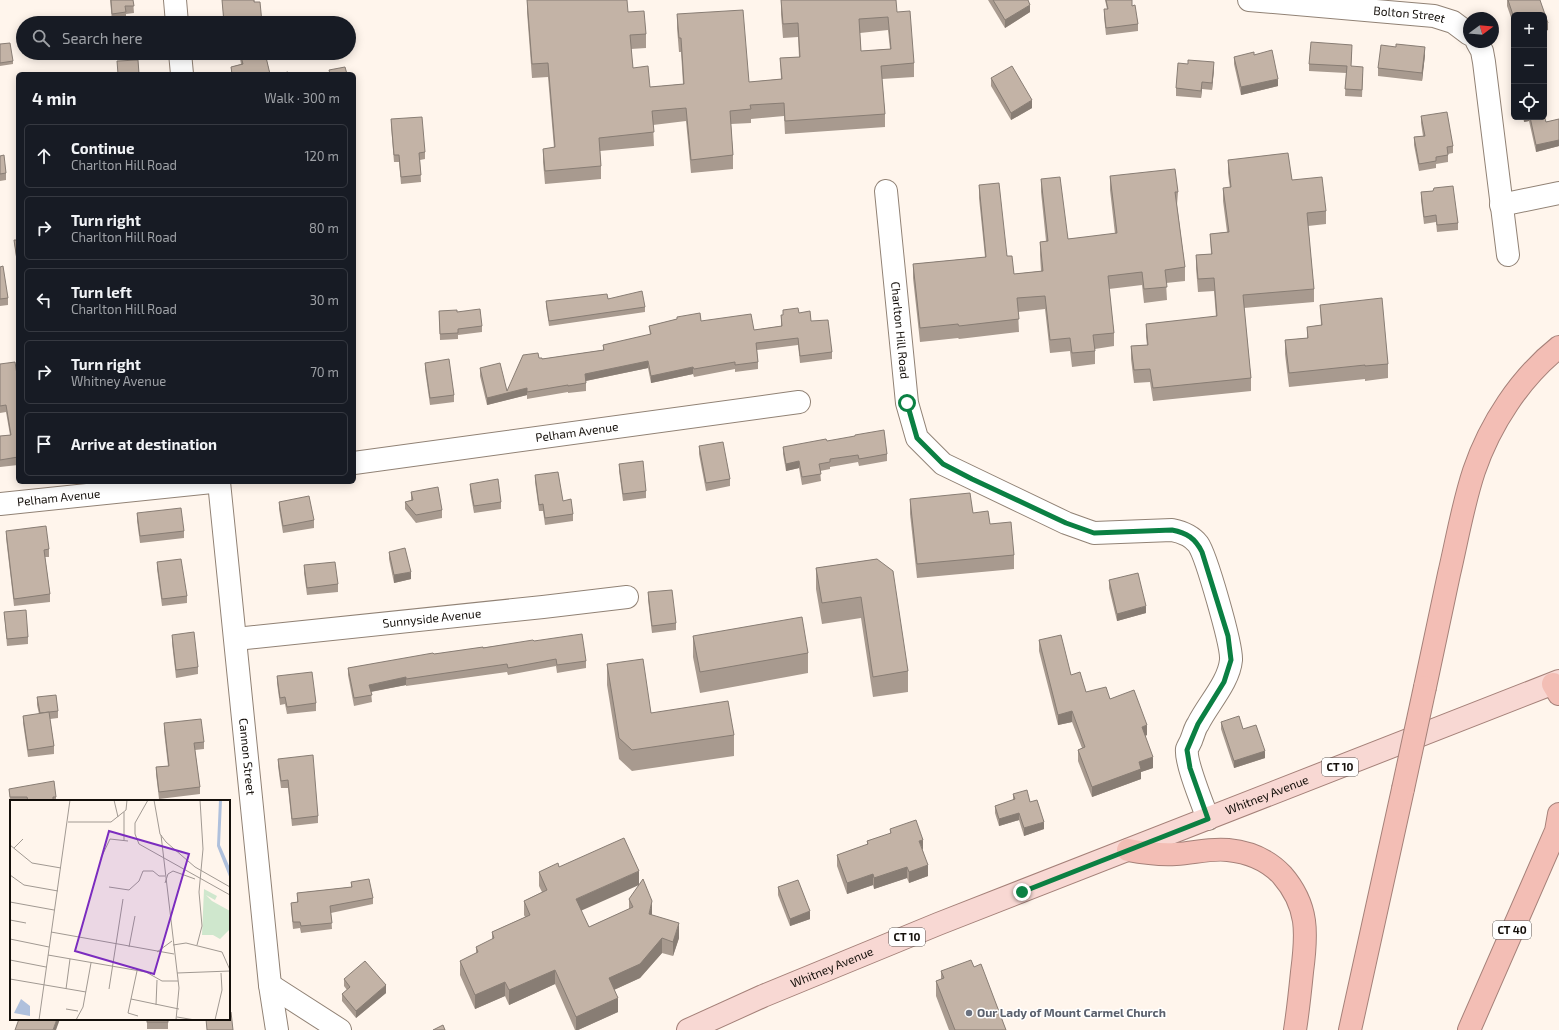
<!DOCTYPE html>
<meta charset="utf-8">
<style>
:root{--surface:#171b24;--page:#242831;--text:#f1f3f6;--muted:#9ea1a6;--line:#363941}
body{margin:0;font-family:"Exo 2",sans-serif;background:var(--page);color:var(--text)}
.controls{position:absolute;right:12px;top:12px;display:grid;overflow:hidden;border-radius:6px;box-shadow:0 2px 10px #0003}
.controls button{width:36px;height:36px;display:grid;place-items:center;padding:0;border:0;border-bottom:1px solid var(--line);background:var(--surface);color:var(--text);font:20px sans-serif}
.compass{position:absolute;left:1463px;top:12px;width:36px;height:36px;border-radius:50%;background:var(--surface);box-shadow:0 2px 10px #0003;rotate:74deg}
.stop{position:absolute;width:12px;height:12px;margin:-9px;border:3px solid #0b8043;border-radius:50%;background:#fff}
.stop.end{background:#0b8043;border-color:#fff;box-shadow:0 1px 4px #0008}
.list{margin:0;padding:0;list-style:none}
h2{display:flex;justify-content:space-between;align-items:center;height:52px;margin:0;padding:0 16px;font-size:17px}
h2 small{font-size:13px;font-weight:400;color:var(--muted)}
.list li{display:grid;grid-template-columns:26px 1fr auto;gap:12px;align-items:center;box-sizing:border-box;height:64px;margin:0 8px 8px;padding:0 8px;border:1px solid var(--line);border-radius:6px}
.list b{display:block;font-size:15px;white-space:nowrap}
.list p{margin:0;font-size:13px;white-space:nowrap;color:var(--muted)}
.list em{font-size:13px;font-style:normal;color:var(--muted)}
.icon{flex:none;width:22px;height:22px;fill:none;stroke:currentColor;stroke-width:2;stroke-linecap:round;stroke-linejoin:round}
.map{position:relative;flex:none;width:1559px;height:1030px;overflow:hidden}
.search{position:absolute;background:var(--surface);box-shadow:0 2px 10px #0003;left:16px;top:16px;width:340px;height:44px;display:flex;align-items:center;gap:10px;box-sizing:border-box;padding:0 14px;border-radius:22px;color:var(--muted);font-size:15px}
.panel{position:absolute;background:var(--surface);box-shadow:0 2px 10px #0003;left:16px;top:72px;width:340px;height:412px;border-radius:6px}
.map>svg:first-child{display:block}
.lines{fill:none;stroke-linecap:round;stroke-linejoin:round}
.minor-casing{stroke:#918275;stroke-width:24}
.major-casing{stroke:#a58179;stroke-width:24}
.highway-casing{stroke:#a58179;stroke-width:24}
.minor{stroke:#fff;stroke-width:22}
.major{stroke:#f8d8d3;stroke-width:22}
.highway{stroke:#f3beb5;stroke-width:22}
.highway-bridge-casing{stroke:#a58179;stroke-width:24;stroke-linecap:butt}
.highway-bridge{stroke:#f3beb5;stroke-width:22}
.wall{fill:#a89a8f;fill-rule:evenodd}
.shaded-wall{fill:#887d74}
.building{fill:#c3b3a6;stroke:#887d74;fill-rule:evenodd}
.route{stroke:#0b8043;stroke-width:5}
.worship-dot{fill:#6b7280;stroke:#fff;stroke-width:1.5}
.labels{text-anchor:middle;stroke-width:3;stroke-linejoin:round;paint-order:stroke}
.shield{fill:#fff;stroke:#5a5754;stroke-width:1}
.shield-label{font-size:11px;font-weight:bold;fill:#140f0a}
.street-label{font-size:12px;fill:#140f0a;stroke:#fff}
.worship-label{font-size:12px;font-weight:bold;fill:#5b616d;stroke:#fff;text-anchor:start}
.inset-road{fill:none;stroke:#a19992;stroke-width:1}
.view{fill:#7b2cbf;fill-opacity:0.15;stroke:#7b2cbf;stroke-width:2}
.inset-edge{fill:none;stroke:#140f0a;stroke-width:2}
</style>
<div class="map">
<svg width="1559" height="1030" viewBox="0 0 1559 1030">
<rect width="100%" height="100%" fill="#fff5ec"/>
<g class="lines">
<g class="minor-casing">
<g id="minor">
<polyline points="175,0 177,23"/>
<path id="s1" d="M1249 0 1434 16 1453 22 1469 34"/>
<polyline points="1477,42 1482,51 1484,62 1508,255"/>
<polyline points="180,53 182,74"/>
<path id="s2" d="M886 191 907 403 917 438 943 464 1066 523 1094 533 1172 530C1182 532 1191 535 1198 544 1206 555 1232 645 1231 660 1229 682 1208 704 1198 724 1195 728 1194 733 1192 738 1191 742 1188 746 1187 749 1185 762 1203 805 1208 819"/>
<polyline points="1501,205 1559,193"/>
<path id="s3" d="M354 463 799 402"/>
<path id="s4" d="M219 482 270 985 277 1030"/>
<path id="s5" d="M0 504 212 482"/>
<path id="s6" d="M236 639 543 607 627 597"/>
<polyline points="270,985 340,1030"/>
</g>
</g>
<g class="major-casing">
<g id="major">
<path id="s7" d="M688 1030 763 996 938 924 1559 681"/>
</g>
</g>
<g class="highway-casing">
<g id="highway">
<polyline points="1553,684 1559,694"/>
<path d="M1425 687C1433 650 1441 612 1449 574 1457 540 1463 504 1474 471 1490 424 1520 378 1559 347"/>
<path d="M1128 850C1144 853 1160 855 1176 854 1194 853 1210 848 1228 850 1248 852 1268 860 1282 875 1309 906 1307 934 1302 972 1300 992 1298 1011 1295 1030"/>
<polyline points="1350,1030 1403,789"/>
<polyline points="1469,1030 1556,831 1559,814"/>
</g>
</g>
<use href="#minor" class="minor"/>
<use href="#major" class="major"/>
<use href="#highway" class="highway"/>
<g class="highway-bridge-casing">
<polyline id="highway-bridge" points="1403,789 1425,687"/>
</g>
<use href="#highway-bridge" class="highway-bridge"/>
</g>
<g class="wall">
<polygon points="110,0 133,0 134,13 126,14 126,20 112,21"/>
<polygon points="222,0 254,0 262,23 224,23"/>
<path d="M527 0 628 12 646 34V48L631 49 633 68 650 87 683 84 681 52H679L677 28V14L749 82 781 79 780 58 799 57 798 37 783 38 781 14V0L897 12 914 63V77L882 79 885 114V127L785 134 784 116 751 119V123L731 124 733 155V169L691 173 686 121 653 125 654 146 600 151 601 166V179L545 184 543 162V149L554 148 548 77 532 78 527 12ZM888 30 890 49 861 51 860 33Z"/>
<polygon points="988,0 1028,0 1030,12 1005,28"/>
<polygon points="1105,0 1132,0 1132,6 1138,24 1138,31 1106,35 1104,17 1104,9 1107,9"/>
<polygon points="1507,0 1540,0 1548,30 1514,15 1514,26 1507,6"/>
<polygon points="0,44 13,61 13,64 0,66"/>
<polygon points="1396,47 1425,55 1422,81 1378,76 1378,68"/>
<polygon points="1352,52 1351,66 1363,74 1362,97 1345,96 1346,73 1309,71 1309,64"/>
<polygon points="239,53 265,53 270,74 231,74 231,67 241,64"/>
<polygon points="1254,55 1278,86 1241,95 1234,64 1234,57"/>
<polygon points="1188,64 1214,69 1212,90 1202,89 1201,98 1176,96 1176,88"/>
<polygon points="991,78 1032,108 1011,120 991,86"/>
<polygon points="1421,116 1453,146 1453,153 1448,154 1448,162 1436,164 1436,168 1419,171 1414,145 1414,137 1423,136 1421,123"/>
<polygon points="1523,117 1544,117 1546,122 1559,119 1559,146 1536,152 1529,121 1524,122"/>
<polygon points="391,119 425,152 425,159 420,160 421,182 401,184 399,162 394,162 391,126"/>
<polygon points="0,156 6,173 6,180 0,181"/>
<polygon points="1228,160 1292,180 1326,211 1326,224 1308,226 1314,289 1314,302 1244,308 1251,378 1251,391 1153,401 1150,382 1134,383 1131,359 1131,346 1147,345 1146,337 1146,324 1216,317 1214,291 1198,292 1196,268 1196,255 1211,254 1210,234 1227,232 1223,201 1223,188 1230,188 1228,173"/>
<polygon points="1110,176 1178,192 1177,205 1185,267 1185,281 1166,283 1167,300 1144,303 1142,285 1109,289 1114,333 1114,346 1095,349 1095,364 1072,367 1070,351 1050,353 1045,309 1018,312 1019,332 959,339 958,338 920,342 913,278 913,264 985,257 979,198 979,185 1014,274 1041,271 1040,255 1040,242 1046,241 1041,192 1041,179 1068,239 1115,234 1110,190"/>
<polygon points="1433,191 1458,223 1458,230 1437,232 1436,222 1424,224 1421,200 1421,192"/>
<polygon points="14,240 18,240 18,263 17,264"/>
<polygon points="0,267 8,298 8,305 0,306"/>
<polygon points="608,299 645,307 645,312 549,326 546,306 546,301"/>
<polygon points="1320,305 1388,364 1388,378 1365,381 1365,379 1289,387 1285,354 1285,340 1307,338 1307,327 1321,325"/>
<polygon points="783,310 799,313 811,321 832,352 832,359 800,363 798,345 757,350 758,362 758,369 735,372 735,369 694,377 693,374 651,383 648,368 586,381 586,391 568,393 568,392 527,399 527,395 487,405 480,376 480,368 507,391 539,358 542,359 603,350 603,345 650,335 649,326 677,319 677,317 701,321 754,330 781,326 781,315 783,315"/>
<polygon points="439,311 482,326 482,332 458,335 458,339 440,340"/>
<polygon points="425,363 454,395 454,402 430,405 425,370"/>
<polygon points="0,364 18,381 18,465 0,467 0,436 10,435 6,412 0,413"/>
<polygon points="827,441 887,454 887,461 859,466 858,462 830,467 830,469 820,471 821,481 802,485 799,468 786,471 783,454 783,447"/>
<polygon points="699,446 730,479 730,486 706,491 699,454"/>
<polygon points="619,464 646,491 646,498 623,501 619,471"/>
<polygon points="535,475 563,501 573,514 573,521 545,525 543,511 539,511 535,482"/>
<polygon points="470,484 501,502 501,509 474,513 470,491"/>
<polygon points="411,492 442,510 442,518 416,523 405,509 405,502 411,500"/>
<polygon points="910,499 973,513 990,524 1014,555 1014,569 917,578 910,514"/>
<polygon points="279,502 314,520 314,528 283,533 279,509"/>
<polygon points="137,513 184,531 184,538 140,543 137,521"/>
<polygon points="6,531 49,549 49,557 45,557 50,594 50,602 14,606 6,538"/>
<polygon points="389,552 411,579 394,583 389,559"/>
<polygon points="877,559 908,671 908,692 873,697 861,618 822,624 816,589 816,568"/>
<polygon points="157,562 187,596 187,603 162,606 157,569"/>
<polygon points="304,565 338,584 338,592 307,595 304,573"/>
<polygon points="1109,580 1146,613 1117,621 1109,588"/>
<polygon points="648,592 676,623 676,630 652,633 648,600"/>
<polygon points="4,612 28,637 28,644 7,646"/>
<polygon points="172,635 198,667 198,674 176,678 172,643"/>
<polygon points="693,636 808,653 808,673 700,693 693,657"/>
<polygon points="1039,640 1086,692 1110,699 1147,735 1145,736 1153,768 1141,772 1141,779 1092,797 1078,761 1078,750 1082,748 1072,722 1058,725 1039,651"/>
<polygon points="534,641 586,661 586,668 557,673 556,666 508,675 507,672 406,686 406,685 371,692 372,702 354,706 348,675 348,668 434,654"/>
<polygon points="607,664 651,713 734,735 734,756 632,771 619,759 607,685"/>
<polygon points="277,676 316,703 316,711 287,714 285,704 280,705 277,683"/>
<polygon points="37,697 58,711 58,718 50,719 54,746 54,754 28,757 23,723 23,716 39,714 37,705"/>
<polygon points="1221,722 1243,729 1265,758 1234,768 1221,729"/>
<polygon points="164,723 204,742 204,749 195,750 200,787 200,794 159,799 156,774 156,767 168,766 164,731"/>
<polygon points="278,759 318,816 318,823 292,826 288,788 281,788 278,766"/>
<polygon points="9,789 56,797 56,801 11,801 11,804 10,804"/>
<polygon points="1013,794 1044,829 1024,836 1019,820 999,826 995,813 995,806 1013,800"/>
<polygon points="890,829 923,851 928,876 909,883 907,878 874,889 873,885 847,894 837,866 837,855 867,845 867,841 890,834"/>
<polygon points="539,872 581,911 589,927 629,909 629,899 652,915 679,938 673,956 662,953 640,978 614,990 618,1012 578,1030 575,1030 555,984 509,1005 505,996 475,1009 460,975 460,961 476,954 476,947 492,940 492,932 525,917 524,915 524,901 542,892 539,886"/>
<polygon points="351,882 373,898 373,904 331,913 332,929 301,933 300,928 293,929 291,909 291,903 297,902 297,893 351,887"/>
<polygon points="778,887 810,919 790,926 778,895"/>
<polygon points="974,967 1006,1030 949,1030 936,996 936,981 941,979 941,971"/>
<polygon points="344,979 386,993 356,1018 342,1001 342,994 347,990 344,986"/>
<rect x="147" y="1019" width="21" height="10"/>
</g>
<g class="shaded-wall">
<polygon points="1030,5 1030,12 1005,28 1005,20"/>
<polygon points="1548,23 1548,30 1544,32 1544,24"/>
<polygon points="1425,47 1425,55 1422,81 1422,73"/>
<polygon points="1214,62 1214,69 1212,90 1212,83"/>
<polygon points="1278,79 1278,86 1241,95 1241,87"/>
<polygon points="1202,82 1202,89 1201,98 1201,91"/>
<polygon points="1032,100 1032,108 1011,120 1011,113"/>
<polygon points="1524,117 1529,117 1529,121 1524,122"/>
<polygon points="1559,140 1559,146 1536,152 1536,145"/>
<polygon points="648,361 648,368 585,381 585,374"/>
<polygon points="693,367 693,374 651,383 651,376"/>
<polygon points="527,388 527,395 487,405 487,398"/>
<polygon points="799,461 799,468 786,471 786,464"/>
<polygon points="411,572 411,579 394,583 394,575"/>
<polygon points="1146,606 1146,613 1117,621 1117,614"/>
<polygon points="406,677 406,685 369,692 369,685"/>
<polygon points="1072,711 1072,722 1058,725 1058,715"/>
<polygon points="1147,725 1147,735 1142,737 1142,727"/>
<polygon points="1265,751 1265,758 1234,768 1234,761"/>
<polygon points="1153,757 1153,768 1141,772 1141,779 1092,797 1092,787 1139,762"/>
<polygon points="1019,813 1019,820 999,826 999,819"/>
<polygon points="1044,822 1044,829 1024,836 1024,828"/>
<polygon points="923,840 923,851 919,841"/>
<polygon points="928,865 928,876 909,883 909,872"/>
<polygon points="907,867 907,878 874,889 874,878"/>
<polygon points="639,871 639,885 576,913 576,899"/>
<polygon points="873,874 873,885 847,894 847,883"/>
<polygon points="652,901 652,915 649,914"/>
<polygon points="810,911 810,919 790,926 790,919"/>
<polygon points="679,923 679,938 673,956 673,942"/>
<polygon points="662,938 662,953 640,978 609,992 609,978"/>
<polygon points="555,970 555,984 509,1005 509,990"/>
<polygon points="505,982 505,996 475,1009 475,995"/>
<polygon points="386,985 386,993 356,1018 356,1011"/>
<polygon points="618,998 618,1012 578,1030 576,1030 576,1017"/>
<polygon points="57,1019 60,1019 56,1030 53,1030"/>
</g>
<g class="building">
<polygon points="111,0 133,0 134,6 125,6 126,12 112,14"/>
<polygon points="222,0 254,0 254,2 260,2 262,23 224,23"/>
<path d="M527 0H627L628 12 644 11 646 34 630 35 633 68 648 66 650 87 684 84 681 38H679L677 14 743 10 749 82 782 79 780 58 800 57 798 23 783 24 781 0H896L897 12 910 11 914 63 881 66 885 114 785 121 784 103 750 105 751 109 730 111 733 155 691 160 686 108 652 111 654 132 599 138 601 166 545 171 543 149 555 147 548 63 532 64ZM888 17 891 49 861 51 859 19Z"/>
<polygon points="993,0 1028,0 1030,5 1005,20"/>
<polygon points="1106,0 1132,0 1132,6 1135,5 1138,24 1106,28 1104,9 1108,9"/>
<polygon points="1508,0 1540,0 1548,23 1544,24 1544,15 1514,15 1514,18"/>
<polygon points="1311,42 1352,45 1351,66 1363,67 1362,90 1345,89 1347,66 1309,64"/>
<polygon points="10,43 13,61 0,63 0,44"/>
<polygon points="1396,44 1425,47 1422,73 1378,68 1381,45 1396,47"/>
<polygon points="1272,50 1278,79 1241,87 1234,57 1254,52 1254,55"/>
<polygon points="240,53 265,53 270,74 232,74 231,67 243,64"/>
<polygon points="138,60 139,74 118,74 117,61"/>
<polygon points="1188,60 1214,62 1212,83 1202,82 1201,91 1176,88 1178,63 1188,64"/>
<polygon points="1012,66 1032,100 1011,113 991,78"/>
<polygon points="345,67 347,74 330,74 329,70"/>
<polygon points="288,72 288,74 279,74"/>
<polygon points="1447,112 1453,146 1447,147 1448,155 1436,157 1436,161 1419,164 1414,137 1425,136 1421,116"/>
<polygon points="1544,115 1546,122 1559,119 1559,140 1536,145 1530,117 1544,117"/>
<polygon points="422,117 425,152 419,153 421,175 401,177 399,155 394,155 391,119"/>
<polygon points="1288,153 1292,180 1322,177 1326,211 1307,213 1314,289 1243,295 1251,378 1153,388 1150,369 1134,370 1131,346 1148,345 1146,324 1217,316 1214,278 1198,279 1196,255 1212,254 1210,234 1229,232 1223,188 1231,187 1228,160"/>
<polygon points="4,155 6,173 0,174 0,156"/>
<polygon points="1175,169 1178,192 1175,192 1185,267 1165,270 1167,287 1144,289 1142,272 1108,276 1114,333 1093,335 1095,351 1072,353 1070,338 1050,340 1045,296 1017,298 1019,319 959,326 958,324 920,328 913,264 986,257 979,185 999,183 1007,256 1012,256 1014,274 1043,271 1040,242 1048,241 1041,179 1060,177 1068,239 1117,233 1110,176"/>
<polygon points="1453,186 1458,223 1437,225 1436,215 1424,217 1421,192 1433,191 1434,188"/>
<polygon points="14,240 18,240 18,260 17,260"/>
<polygon points="3,266 8,298 0,299 0,267"/>
<polygon points="642,291 645,307 549,321 546,301 607,294 608,299"/>
<polygon points="1382,298 1388,364 1365,366 1365,365 1289,373 1285,340 1308,338 1307,327 1322,325 1320,305"/>
<polygon points="798,308 799,313 810,311 811,321 828,320 832,352 800,356 798,338 756,343 758,362 735,365 735,362 694,369 693,367 651,376 648,361 585,374 586,383 568,386 568,385 527,392 527,388 487,398 480,368 500,363 507,391 523,355 538,353 539,358 542,358 542,359 604,350 603,345 651,334 649,326 677,319 677,317 700,313 701,321 751,314 754,330 782,326 781,315 783,315 783,310"/>
<polygon points="480,309 482,326 458,329 458,333 440,334 439,311 457,310 457,312"/>
<polygon points="449,359 454,395 430,398 425,363"/>
<polygon points="15,362 18,381 18,457 0,460 0,436 11,435 6,405 0,406 0,364"/>
<polygon points="884,430 887,454 859,459 858,455 830,459 830,462 819,464 821,474 802,477 799,461 786,464 783,447 826,439 827,441 855,436 855,435"/>
<polygon points="723,442 730,479 706,483 699,446"/>
<polygon points="643,461 646,491 623,494 619,464"/>
<polygon points="558,472 563,501 571,499 573,514 545,518 543,504 539,505 535,475"/>
<polygon points="498,479 501,502 474,506 470,484"/>
<polygon points="438,487 442,510 416,515 405,502 413,500 411,492"/>
<polygon points="970,493 973,513 988,511 990,524 1011,522 1014,555 917,564 910,499"/>
<polygon points="309,496 314,520 283,526 279,502"/>
<polygon points="181,508 184,531 140,536 137,513"/>
<polygon points="46,526 49,549 44,550 50,594 14,599 6,531"/>
<polygon points="405,548 411,572 394,575 389,552"/>
<polygon points="181,559 187,596 162,599 157,562"/>
<polygon points="877,559 893,571 908,671 873,677 861,597 822,603 816,568"/>
<polygon points="335,562 338,584 307,588 304,565"/>
<polygon points="1138,573 1146,606 1117,614 1109,580"/>
<polygon points="672,590 676,623 652,626 648,592"/>
<polygon points="26,610 28,637 7,639 4,612"/>
<polygon points="802,617 808,653 700,672 693,636"/>
<polygon points="194,632 198,667 176,670 172,635"/>
<polygon points="582,634 586,661 557,665 556,659 508,668 507,664 406,679 406,677 369,685 372,695 354,698 348,668 433,653 434,654 483,647 483,648 533,640 534,641"/>
<polygon points="1061,635 1071,675 1080,672 1086,692 1106,687 1110,699 1134,690 1147,725 1142,727 1153,757 1139,762 1141,769 1092,787 1078,750 1085,747 1072,711 1058,715 1039,640"/>
<polygon points="643,659 651,713 728,701 734,735 632,750 619,738 607,664"/>
<polygon points="312,672 316,703 287,707 285,697 280,698 277,676"/>
<polygon points="56,695 58,711 40,713 37,697"/>
<polygon points="49,712 54,746 28,750 23,716"/>
<polygon points="1239,716 1243,729 1256,725 1265,751 1234,761 1221,722"/>
<polygon points="201,719 204,742 194,743 200,787 159,792 156,767 169,766 164,723"/>
<polygon points="313,755 318,816 292,819 288,780 281,781 278,759"/>
<polygon points="54,781 56,797 53,797 53,801 28,801 27,797 10,797 9,789"/>
<polygon points="1027,790 1030,802 1037,800 1044,822 1024,828 1019,813 999,819 995,806 1015,799 1013,794"/>
<polygon points="916,820 923,840 919,841 928,865 909,872 907,867 874,878 873,874 847,883 837,855 868,844 867,841 891,833 890,829"/>
<polygon points="624,838 639,871 576,899 589,927 633,907 629,899 643,879 652,901 649,914 679,923 673,942 662,938 640,964 609,978 618,998 576,1017 555,970 509,990 505,982 475,995 460,961 478,952 476,947 494,938 492,932 530,915 524,901 547,890 539,872 558,863 559,867"/>
<polygon points="369,879 373,898 330,906 332,923 301,926 300,922 293,922 291,903 298,902 297,893 352,887 351,882"/>
<polygon points="798,880 810,911 790,919 778,887"/>
<polygon points="971,960 974,967 981,964 1006,1030 955,1030 936,981 944,978 941,971"/>
<polygon points="365,961 386,985 356,1011 342,994 350,987 344,979"/>
<polygon points="229,1012 231,1012 233,1030 207,1030 206,1019 229,1019"/>
<polygon points="19,1019 57,1019 53,1030 15,1030"/>
<rect x="147" y="1019" width="21" height="3"/>
<polygon points="443,1025 445,1030 433,1030"/>
</g>
<g class="lines">
<path class="route" d="M907 403 917 438 943 464 972 479 1066 523 1094 533 1172 530C1187 533 1195 538 1202 552L1228 636 1231 660 1224 682 1198 724 1187 750 1190 768 1208 819 1022 892"/>
</g>
<circle class="worship-dot" cx="969" cy="1013" r="4"/>
<g class="labels">
<g class="shield">
<rect x="1322" y="758" width="36" height="18" rx="3"/>
<rect x="1493" y="921" width="38" height="18" rx="3"/>
<rect x="889" y="928" width="36" height="18" rx="3"/>
</g>
<g class="shield-label">
<text x="1340" y="771">CT 10</text>
<text x="1512" y="934">CT 40</text>
<text x="907" y="941">CT 10</text>
</g>
<g class="street-label">
<text dy="4" stroke="none"><textPath href="#s1" startOffset="161">Bolton Street</textPath></text>
<text dy="4" stroke="none"><textPath href="#s2" startOffset="140">Charlton Hill Road</textPath></text>
<text dy="4" stroke="none"><textPath href="#s3" startOffset="225">Pelham Avenue</textPath></text>
<text dy="4" stroke="none"><textPath href="#s5" startOffset="59">Pelham Avenue</textPath></text>
<text dy="4" stroke="none"><textPath href="#s6" startOffset="197">Sunnyside Avenue</textPath></text>
<text dy="4" stroke="none"><textPath href="#s4" startOffset="276">Cannon Street</textPath></text>
<text dy="4" stroke="none"><textPath href="#s7" startOffset="625">Whitney Avenue</textPath></text>
<text dy="4" stroke="none"><textPath href="#s7" startOffset="157">Whitney Avenue</textPath></text>
</g>
<g class="worship-label">
<text x="977" y="1017">Our Lady of Mount Carmel Church</text>
</g>
</g>
<g transform="translate(10 800)">
<rect width="220" height="220" fill="#fff5ec"/>
<path d="M194 89 207 96 205 100 196 95 202 101 220 111V129L210 139 203 135H192Z" fill="#cfe7cd"/>
<path d="M209 0H212L210 45 220 68V79L207 46ZM11 199 20 206V216L4 213Z" fill="#afc0dc"/>
<path class="inset-road" d="M104 0 108 17M138 0 125 23V34L129 44 220 95M144 0 150 34 156 42 185 67 220 87M58 22H101L116 10 117 0M151 35 169 188 166 220M114 40V12M0 45 22 63 51 68M4 48 13 39M91 58 100 39 118 41M0 75 14 85 48 91M155 83 158 74 163 71 185 79M99 87 119 90 129 81 133 71H143L149 76H155M0 102 44 110M0 120 16 123M41 132 164 154M0 139 39 147M163 145 176 143 212 152 220 170M187 145 192 126 189 92 193 49 190 0M119 147 125 116M147 152 162 141M38 155 136 172 152 181H168M0 160 36 167M127 171 118 213 128 216M167 173 220 171M0 179 76 192M56 189 60 159M99 189 113 99M121 199 169 209M146 205 147 180M56 209 68 211M167 217 185 220M29 220 60 0M66 220 73 207 81 163M205 220 212 190 211 173"/>
<path class="view" d="M99 31 179 54 144 174 65 151Z"/>
<rect width="220" height="220" class="inset-edge"/>
</g>
</svg>
<div class="controls">
<button>+</button>
<button>−</button>
<button><svg class="icon" aria-label="locate" viewBox="0 0 24 24"><circle cx="12" cy="12" r="6"/><path d="M12 2v4M12 18v4M2 12h4M18 12h4"/></svg></button>
</div>
<svg class="compass" viewBox="-18 -18 36 36"><path d="M0-13l5 13h-10z" fill="#e53935"/><path d="M0 13l5-13h-10z" fill="#9ea1a6"/></svg>
<div class="stop" style="left:907px;top:403px"></div>
<div class="stop end" style="left:1022px;top:892px"></div>
<div class="search"><svg class="icon" aria-label="search" viewBox="0 0 24 24"><circle cx="10" cy="10" r="6"/><path d="M15 15l6 6"/></svg>Search here</div>
<section class="panel">
<h2>4 min<small>Walk · 300 m</small></h2>
<ul class="list">
<li><svg class="icon" aria-label="ahead" viewBox="0 0 24 24"><path d="M12 20V5M6 11l6-6 6 6"/></svg><div><b>Continue</b><p>Charlton Hill Road</p></div><em>120 m</em></li>
<li><svg class="icon" aria-label="right" viewBox="0 0 24 24"><path d="M7 20v-9h11M14 6l5 5-5 5"/></svg><div><b>Turn right</b><p>Charlton Hill Road</p></div><em>80 m</em></li>
<li><svg class="icon" aria-label="left" viewBox="0 0 24 24"><path d="M17 20v-9H6M10 6l-5 5 5 5"/></svg><div><b>Turn left</b><p>Charlton Hill Road</p></div><em>30 m</em></li>
<li><svg class="icon" aria-label="right" viewBox="0 0 24 24"><path d="M7 20v-9h11M14 6l5 5-5 5"/></svg><div><b>Turn right</b><p>Whitney Avenue</p></div><em>70 m</em></li>
<li><svg class="icon" aria-label="arrive" viewBox="0 0 24 24"><path d="M6 21V4h12l-3 4 3 4H6"/></svg><div><b>Arrive at destination</b></div></li>
</ul>
</section>
</div>
